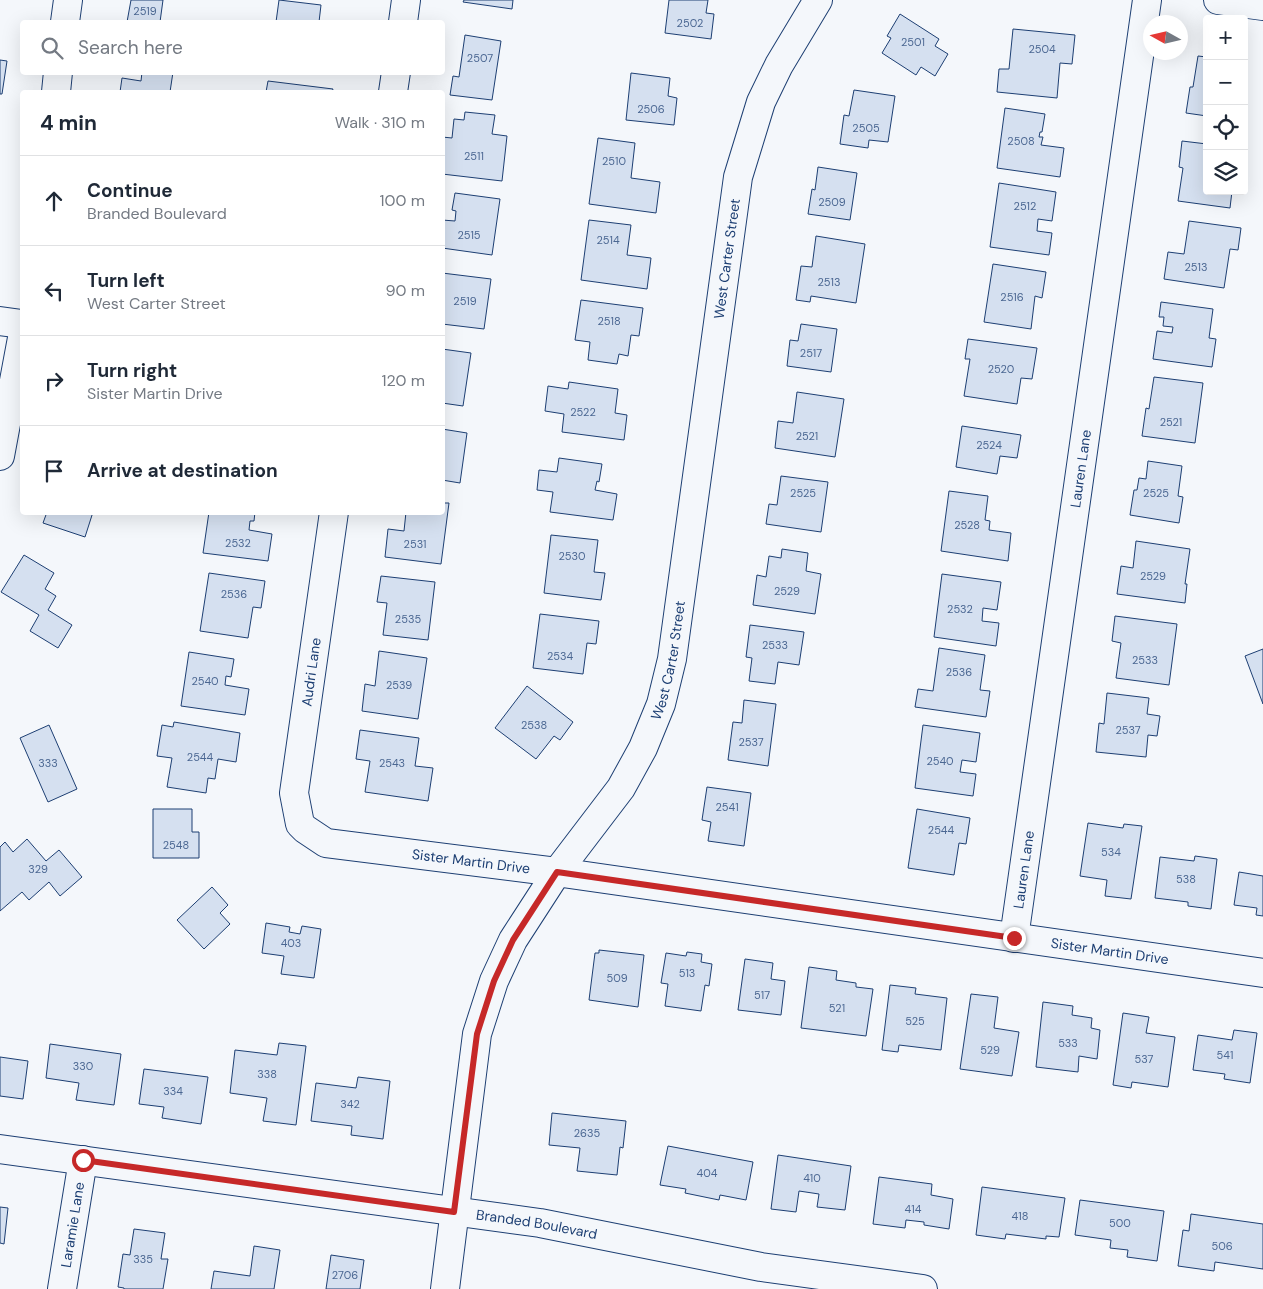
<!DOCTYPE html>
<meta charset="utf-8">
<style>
:root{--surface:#fff;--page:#f6f6f7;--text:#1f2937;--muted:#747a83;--line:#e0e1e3}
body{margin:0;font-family:"DM Sans",sans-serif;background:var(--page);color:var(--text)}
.controls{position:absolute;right:15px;top:15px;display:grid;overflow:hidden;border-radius:5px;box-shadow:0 5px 20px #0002}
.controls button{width:45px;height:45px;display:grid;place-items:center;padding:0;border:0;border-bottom:1px solid var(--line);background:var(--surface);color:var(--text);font:25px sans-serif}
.compass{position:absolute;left:1143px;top:15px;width:45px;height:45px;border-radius:50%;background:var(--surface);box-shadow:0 5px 20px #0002;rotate:278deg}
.stop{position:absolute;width:15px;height:15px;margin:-11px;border:4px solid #c62828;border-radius:50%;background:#fff}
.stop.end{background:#c62828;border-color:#fff;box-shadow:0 1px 5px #0008}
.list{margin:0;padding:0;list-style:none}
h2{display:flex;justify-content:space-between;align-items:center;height:65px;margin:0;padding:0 20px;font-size:21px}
h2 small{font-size:16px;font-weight:400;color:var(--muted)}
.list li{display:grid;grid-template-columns:32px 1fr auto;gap:15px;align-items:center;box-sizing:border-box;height:90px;padding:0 20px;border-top:1px solid var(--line)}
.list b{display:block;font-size:19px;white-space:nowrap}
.list p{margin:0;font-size:16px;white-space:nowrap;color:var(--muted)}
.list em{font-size:16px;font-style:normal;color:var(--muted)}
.icon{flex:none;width:28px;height:28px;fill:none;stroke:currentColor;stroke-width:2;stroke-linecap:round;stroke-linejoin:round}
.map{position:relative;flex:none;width:1263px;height:1289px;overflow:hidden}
.search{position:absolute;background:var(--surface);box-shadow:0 5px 20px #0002;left:20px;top:20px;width:425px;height:55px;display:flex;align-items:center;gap:12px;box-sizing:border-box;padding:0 18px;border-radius:5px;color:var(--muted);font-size:19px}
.panel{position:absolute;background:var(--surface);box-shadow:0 5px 20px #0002;left:20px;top:90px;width:425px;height:425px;border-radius:5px}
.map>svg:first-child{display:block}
.building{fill:#d5e0f0;stroke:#1d3f73}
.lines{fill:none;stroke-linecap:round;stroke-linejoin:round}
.minor-casing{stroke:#1d3f73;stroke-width:30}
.minor{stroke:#f4f7fb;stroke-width:28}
.route{stroke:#c62828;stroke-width:6}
.labels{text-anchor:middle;stroke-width:4;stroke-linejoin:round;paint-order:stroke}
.number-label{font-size:11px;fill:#4b6792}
.street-label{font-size:14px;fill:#1d3f73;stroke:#f4f7fb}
</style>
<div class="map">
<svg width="1263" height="1289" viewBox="0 0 1263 1289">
<rect width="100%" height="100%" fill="#f4f7fb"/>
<g class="building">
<polygon points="131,0 163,0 160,22 127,22"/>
<polygon points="279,0 321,5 319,22 276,22"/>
<polygon points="464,0 513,0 512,9 463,2"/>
<polygon points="669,0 708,0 706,13 714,14 711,39 665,33"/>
<polygon points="900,14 939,39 935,46 948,54 935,76 921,67 916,75 882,53 891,38 887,36"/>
<polygon points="1013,29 1075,35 1072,64 1060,63 1057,98 997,92 999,69 1009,69"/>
<polygon points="465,35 501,41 492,100 450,95 453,76 459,77"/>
<polygon points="1198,56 1207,57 1207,116 1186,113 1190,87 1193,87"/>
<polygon points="0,60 7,61 2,94 0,94"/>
<polygon points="142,72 173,72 170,92 120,92 122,78 141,81"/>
<polygon points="631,73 670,78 668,96 677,98 674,125 626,120"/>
<polygon points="268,81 333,89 332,92 266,92"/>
<polygon points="854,90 895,96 888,142 869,140 868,148 840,144 844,115 849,116"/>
<polygon points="1005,108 1045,114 1042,132 1040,132 1039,137 1043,137 1041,145 1064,148 1060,177 997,168"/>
<polygon points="465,112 495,115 492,134 507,136 502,181 442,174 442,137 452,138 454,119 464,120"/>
<polygon points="598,138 635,143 631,178 660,182 656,213 589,204"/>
<polygon points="1182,141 1207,144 1207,191 1232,191 1230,208 1178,201 1183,168 1179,167"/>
<polygon points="818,167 857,173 850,220 808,214 812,189 815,190"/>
<polygon points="999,183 1056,192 1052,221 1038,219 1037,231 1052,233 1049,255 990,247"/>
<polygon points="455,193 500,199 492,255 442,248 442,220 455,221 456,211 452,210"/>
<polygon points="589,220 631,225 627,255 651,258 647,289 581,280"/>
<polygon points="1189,221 1241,228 1238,250 1230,249 1224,288 1164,279 1168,252 1184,254"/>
<polygon points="816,236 865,244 856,303 811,296 810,302 796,300 801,266 812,267"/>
<polygon points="993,264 1046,272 1042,298 1035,296 1031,329 984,322"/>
<polygon points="442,273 491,279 484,329 442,324"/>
<polygon points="581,300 643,308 639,336 631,335 628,356 619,354 617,364 588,360 590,342 575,340"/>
<polygon points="1161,302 1213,309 1209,338 1216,339 1212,367 1153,359 1157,331 1172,333 1173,327 1163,326 1164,317 1159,317"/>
<polygon points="801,324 837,329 831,372 787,366 790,340 798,341"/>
<polygon points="968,339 1037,348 1032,379 1021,378 1017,404 964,396 970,359 965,359"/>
<polygon points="442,349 471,353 463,406 442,403"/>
<polygon points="1154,377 1203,383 1195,443 1142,436 1146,408 1149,409"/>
<polygon points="569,382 618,389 615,413 627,415 624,440 562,432 564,414 545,411 548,386 568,389"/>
<polygon points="797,392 844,399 835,457 775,448 778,421 793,423"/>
<polygon points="962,426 1021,435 1017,458 1000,456 997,474 956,467"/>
<polygon points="442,429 467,433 460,483 442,480"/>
<polygon points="559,458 602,464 599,482 597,481 595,490 617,494 613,520 550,512 553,492 537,490 539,470 557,472"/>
<polygon points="1148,461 1182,466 1178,496 1183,497 1179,523 1130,515 1134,490 1137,490 1139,478 1146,479"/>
<polygon points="781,476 828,482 821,532 766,524 769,504 777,505"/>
<polygon points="949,491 988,496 985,520 990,521 989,530 1011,533 1008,561 941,551"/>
<polygon points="442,503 449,503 441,564 385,557 388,529 404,531 406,512 442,512"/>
<polygon points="47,512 93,512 85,537 43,523"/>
<polygon points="209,512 255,512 254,521 250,521 249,530 272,534 268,561 203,553"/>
<polygon points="551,535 598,540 594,572 605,573 601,600 544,593"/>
<polygon points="1136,541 1190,549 1185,584 1187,584 1185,603 1117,594 1121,566 1133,568"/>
<polygon points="782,549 808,553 806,571 821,574 815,614 753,605 757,575 766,577 769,556 781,558"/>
<polygon points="24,555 54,573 45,589 56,596 48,610 72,625 58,648 30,631 39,615 1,592"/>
<polygon points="209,573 265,581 261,608 253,607 248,638 200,631"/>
<polygon points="942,574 1001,582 997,610 983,608 982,621 999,623 996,646 934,637"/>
<polygon points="381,576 435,582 428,640 383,635 387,603 377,602"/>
<polygon points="540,614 599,621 596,644 587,643 583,674 533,668"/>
<polygon points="1115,616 1177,624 1169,685 1116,678 1121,643 1112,641"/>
<polygon points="750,625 804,632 799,665 778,662 775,684 749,681 752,658 746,657"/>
<polygon points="939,648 985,655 980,690 990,691 986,717 915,707 918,689 933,691"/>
<polygon points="1263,649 1263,704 1245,656"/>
<polygon points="379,651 427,658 418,719 362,711 365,684 375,686"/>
<polygon points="189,652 234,659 231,677 226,676 225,685 249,689 245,715 181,706"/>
<polygon points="527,686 573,722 560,740 554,736 536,759 495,728"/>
<polygon points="1107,693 1149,698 1147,714 1160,716 1157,736 1148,735 1146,757 1096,752 1099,723 1104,724"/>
<polygon points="744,700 776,704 768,766 728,760 733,722 742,723"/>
<polygon points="174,722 240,733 236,762 218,759 215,779 208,778 206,793 167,787 172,758 157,756 162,725 173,727"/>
<polygon points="49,725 77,789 48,802 20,738"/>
<polygon points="923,725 980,733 976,762 962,760 960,772 976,774 973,796 915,788"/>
<polygon points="360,730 419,738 415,766 433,768 428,801 365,792 370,761 356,759"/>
<polygon points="707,787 751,793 744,846 708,841 711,822 702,820"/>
<polygon points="153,809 192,809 192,832 199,832 199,858 153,858"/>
<polygon points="917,809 970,818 966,844 959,843 954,875 908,868"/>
<polygon points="1088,823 1123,828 1124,824 1142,826 1131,899 1105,896 1107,880 1080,876"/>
<polygon points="27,839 46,861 59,850 82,877 60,896 49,882 29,900 22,892 0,911 0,847 5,842 13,852"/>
<polygon points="1195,856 1217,859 1211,909 1188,906 1188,902 1155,898 1160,857 1194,861"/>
<polygon points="1239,872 1263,876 1263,916 1256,915 1257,908 1234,905"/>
<polygon points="212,887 228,905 220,913 230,924 204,949 177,920"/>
<polygon points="266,923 290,927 289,932 300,934 302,926 321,929 314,978 281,974 284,956 262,953"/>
<polygon points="599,950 644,955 638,1007 589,1000 595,953 599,953"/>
<polygon points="687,952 702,954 701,962 712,964 709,986 705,985 701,1011 665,1006 668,984 661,983 666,953 686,956"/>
<polygon points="745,959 773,963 771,979 785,981 781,1015 738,1010"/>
<polygon points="809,967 837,971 836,980 856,983 856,987 873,989 866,1036 801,1028"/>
<polygon points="890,985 916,988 915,994 947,998 941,1050 899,1045 898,1052 882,1050"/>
<polygon points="971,994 998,997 994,1028 1019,1032 1012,1076 960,1069"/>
<polygon points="1043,1002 1073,1006 1072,1015 1092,1018 1091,1028 1100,1030 1097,1059 1079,1056 1078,1072 1036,1067"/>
<polygon points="1123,1013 1149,1017 1146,1033 1175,1037 1168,1087 1132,1082 1131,1088 1113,1085"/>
<polygon points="1234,1030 1257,1033 1250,1083 1224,1079 1225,1074 1193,1070 1198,1035 1232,1040"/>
<polygon points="279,1043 306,1046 296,1125 263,1121 267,1098 230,1093 235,1050 277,1055"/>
<polygon points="50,1044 121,1054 114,1105 76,1100 79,1083 46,1078"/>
<polygon points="0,1057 28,1061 23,1099 0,1096"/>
<polygon points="144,1069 208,1077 201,1124 162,1118 164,1107 139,1104"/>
<polygon points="358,1077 390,1081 383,1139 351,1135 352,1126 311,1121 316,1083 356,1088"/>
<polygon points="552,1113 626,1121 623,1148 620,1147 617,1175 577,1171 580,1148 549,1145"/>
<polygon points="668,1146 753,1162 746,1200 720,1195 719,1200 685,1193 686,1189 660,1185"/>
<polygon points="778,1155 851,1166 845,1210 817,1207 819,1194 799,1191 796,1212 771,1209"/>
<polygon points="879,1177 932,1184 931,1195 953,1199 949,1229 924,1225 924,1222 906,1220 905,1228 873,1224"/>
<polygon points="982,1187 1065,1198 1059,1237 1046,1236 1046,1239 1006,1234 1005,1239 976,1235"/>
<polygon points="1080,1200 1164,1211 1157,1261 1127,1257 1128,1250 1110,1248 1111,1240 1075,1235"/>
<polygon points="0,1207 8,1208 4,1244 0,1243"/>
<polygon points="1191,1214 1263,1224 1263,1269 1215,1262 1214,1271 1178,1266 1183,1230 1189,1231"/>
<polygon points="134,1229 165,1233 161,1259 168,1259 163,1289 124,1289 124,1288 118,1287 123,1254 130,1255"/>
<polygon points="254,1246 280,1250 274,1289 211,1289 214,1271 250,1276"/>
<polygon points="331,1255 364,1260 360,1289 326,1289"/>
</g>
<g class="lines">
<g class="minor-casing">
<g id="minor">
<polyline points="1218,0 1263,6"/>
<polyline points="65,22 68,0"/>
<polyline points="403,22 406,0"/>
<polyline points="56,92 58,72"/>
<polyline points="393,92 396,72"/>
<polyline points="0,321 22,324"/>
<polyline points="0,456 22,338"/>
<path id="s1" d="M334 512 294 793 300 824 305 829 326 843 557 872 1263 973"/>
<path id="s2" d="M1014 938 1147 0"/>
<path id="s3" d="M0 1149 540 1223 761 1267 923 1289"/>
<path id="s4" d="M62 1289 83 1160"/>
<path id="s5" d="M445 1289 477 1034 494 981 513 940 557 872 621 788 643 748 661 704 672 659 738 177 761 102 779 65 818 0"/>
</g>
</g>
<use href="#minor" class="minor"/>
</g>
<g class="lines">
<polyline class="route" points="83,1160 454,1212 477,1034 494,981 513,940 557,872 1014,938"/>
</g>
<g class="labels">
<g class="number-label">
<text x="145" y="15">2519</text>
<text x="690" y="27">2502</text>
<text x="913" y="46">2501</text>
<text x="1042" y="53">2504</text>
<text x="480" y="62">2507</text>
<text x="651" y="113">2506</text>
<text x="866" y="132">2505</text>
<text x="1021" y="145">2508</text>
<text x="474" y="160">2511</text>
<text x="614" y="165">2510</text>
<text x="832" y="206">2509</text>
<text x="1025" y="210">2512</text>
<text x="469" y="239">2515</text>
<text x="608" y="244">2514</text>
<text x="1196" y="271">2513</text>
<text x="829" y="286">2513</text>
<text x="1012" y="301">2516</text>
<text x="465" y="305">2519</text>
<text x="609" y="325">2518</text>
<text x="811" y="357">2517</text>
<text x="1001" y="373">2520</text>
<text x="583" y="416">2522</text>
<text x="1171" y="426">2521</text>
<text x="807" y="440">2521</text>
<text x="989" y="449">2524</text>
<text x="803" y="497">2525</text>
<text x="1156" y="497">2525</text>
<text x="967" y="529">2528</text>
<text x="238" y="547">2532</text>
<text x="415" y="548">2531</text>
<text x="572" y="560">2530</text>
<text x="1153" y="580">2529</text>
<text x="787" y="595">2529</text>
<text x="234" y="598">2536</text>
<text x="960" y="613">2532</text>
<text x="408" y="623">2535</text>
<text x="775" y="649">2533</text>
<text x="560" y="660">2534</text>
<text x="1145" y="664">2533</text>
<text x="959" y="676">2536</text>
<text x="205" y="685">2540</text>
<text x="399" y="689">2539</text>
<text x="534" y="729">2538</text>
<text x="1128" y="734">2537</text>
<text x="751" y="746">2537</text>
<text x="200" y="761">2544</text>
<text x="940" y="765">2540</text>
<text x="48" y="767">333</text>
<text x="392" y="767">2543</text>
<text x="727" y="811">2541</text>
<text x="941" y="834">2544</text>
<text x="176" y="849">2548</text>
<text x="1111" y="856">534</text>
<text x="38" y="873">329</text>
<text x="1186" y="883">538</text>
<text x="291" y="947">403</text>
<text x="687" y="977">513</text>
<text x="617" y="982">509</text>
<text x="762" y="999">517</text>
<text x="837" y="1012">521</text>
<text x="915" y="1025">525</text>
<text x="1068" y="1047">533</text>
<text x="990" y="1054">529</text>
<text x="1225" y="1059">541</text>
<text x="1144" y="1063">537</text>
<text x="83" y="1070">330</text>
<text x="267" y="1078">338</text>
<text x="173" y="1095">334</text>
<text x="350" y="1108">342</text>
<text x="587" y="1137">2635</text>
<text x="707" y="1177">404</text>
<text x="812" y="1182">410</text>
<text x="913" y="1213">414</text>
<text x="1020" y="1220">418</text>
<text x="1120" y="1227">500</text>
<text x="1222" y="1250">506</text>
<text x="143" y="1263">335</text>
<text x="345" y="1279">2706</text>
</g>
<g class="street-label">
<text dy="5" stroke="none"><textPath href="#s5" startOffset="1088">West Carter Street</textPath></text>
<text dy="5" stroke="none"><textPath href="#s2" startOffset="474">Lauren Lane</textPath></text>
<text dy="5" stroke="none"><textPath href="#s5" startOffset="682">West Carter Street</textPath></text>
<text transform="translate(311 672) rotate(-82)" y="5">Audri Lane</text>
<text dy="5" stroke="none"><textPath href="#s1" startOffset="494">Sister Martin Drive</textPath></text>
<text dy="5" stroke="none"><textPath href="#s2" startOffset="69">Lauren Lane</textPath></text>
<text dy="5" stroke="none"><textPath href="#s1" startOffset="1139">Sister Martin Drive</textPath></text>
<text dy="5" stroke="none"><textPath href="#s4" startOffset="65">Laramie Lane</textPath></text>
<text dy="5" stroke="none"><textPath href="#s3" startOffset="542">Branded Boulevard</textPath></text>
</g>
</g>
</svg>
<div class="controls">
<button>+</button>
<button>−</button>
<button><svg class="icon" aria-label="locate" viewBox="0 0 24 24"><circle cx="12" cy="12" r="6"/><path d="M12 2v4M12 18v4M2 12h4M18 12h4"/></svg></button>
<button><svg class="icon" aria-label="layers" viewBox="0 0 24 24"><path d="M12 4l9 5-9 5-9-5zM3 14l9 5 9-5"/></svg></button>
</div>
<svg class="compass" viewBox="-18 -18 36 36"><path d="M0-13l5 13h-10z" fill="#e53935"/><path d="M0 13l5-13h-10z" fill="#747a83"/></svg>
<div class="stop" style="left:83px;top:1160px"></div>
<div class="stop end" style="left:1014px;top:938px"></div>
<div class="search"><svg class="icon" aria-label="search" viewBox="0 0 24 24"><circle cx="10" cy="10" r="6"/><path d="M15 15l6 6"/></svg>Search here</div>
<section class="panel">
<h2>4 min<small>Walk · 310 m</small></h2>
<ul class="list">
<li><svg class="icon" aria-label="ahead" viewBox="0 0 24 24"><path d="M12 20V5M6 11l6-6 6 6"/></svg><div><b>Continue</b><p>Branded Boulevard</p></div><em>100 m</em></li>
<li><svg class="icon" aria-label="left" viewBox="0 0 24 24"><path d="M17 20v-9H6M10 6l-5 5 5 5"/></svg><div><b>Turn left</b><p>West Carter Street</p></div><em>90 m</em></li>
<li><svg class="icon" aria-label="right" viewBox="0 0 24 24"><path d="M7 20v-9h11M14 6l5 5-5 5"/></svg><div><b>Turn right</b><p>Sister Martin Drive</p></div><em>120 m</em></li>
<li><svg class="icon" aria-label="arrive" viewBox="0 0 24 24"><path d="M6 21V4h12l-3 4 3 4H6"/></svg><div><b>Arrive at destination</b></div></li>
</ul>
</section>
</div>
